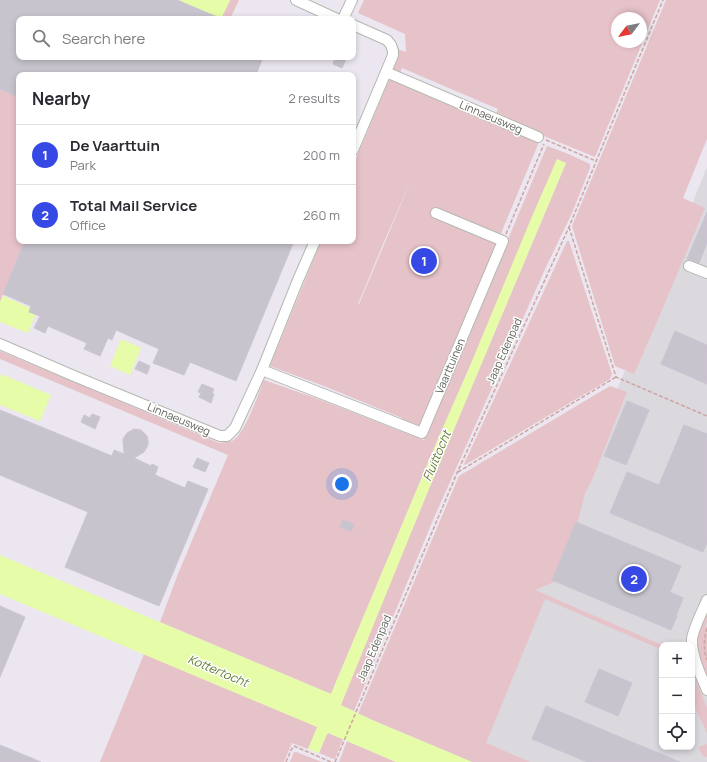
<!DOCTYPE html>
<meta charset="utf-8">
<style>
:root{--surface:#fff;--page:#f7f7f7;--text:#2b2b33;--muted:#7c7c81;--line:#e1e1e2;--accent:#3749e4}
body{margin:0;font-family:Manrope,sans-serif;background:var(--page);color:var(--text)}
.controls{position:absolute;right:12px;bottom:12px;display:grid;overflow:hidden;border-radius:8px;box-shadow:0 2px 6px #0003}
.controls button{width:36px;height:36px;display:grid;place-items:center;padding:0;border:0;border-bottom:1px solid var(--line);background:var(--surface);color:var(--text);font:20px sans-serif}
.compass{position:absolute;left:611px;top:12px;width:36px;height:36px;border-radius:50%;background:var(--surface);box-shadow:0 2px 6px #0003;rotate:238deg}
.you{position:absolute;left:342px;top:484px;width:14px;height:14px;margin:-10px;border:3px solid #fff;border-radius:50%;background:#1a73e8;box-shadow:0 0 0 6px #1a73e833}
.badge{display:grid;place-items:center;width:26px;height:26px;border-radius:50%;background:var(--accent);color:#fff;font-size:13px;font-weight:700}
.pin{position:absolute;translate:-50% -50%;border:2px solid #fff;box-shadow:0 1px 4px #0006}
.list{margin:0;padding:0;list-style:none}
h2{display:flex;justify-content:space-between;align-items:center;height:52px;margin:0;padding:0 16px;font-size:17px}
h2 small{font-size:13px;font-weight:400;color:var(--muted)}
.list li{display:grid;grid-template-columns:26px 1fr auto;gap:12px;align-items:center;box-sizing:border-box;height:60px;padding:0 16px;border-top:1px solid var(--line)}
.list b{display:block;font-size:15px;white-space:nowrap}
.list p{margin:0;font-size:13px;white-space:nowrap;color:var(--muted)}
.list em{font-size:13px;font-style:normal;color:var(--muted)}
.icon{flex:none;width:22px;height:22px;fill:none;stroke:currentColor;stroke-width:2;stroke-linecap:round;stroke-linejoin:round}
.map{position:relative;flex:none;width:707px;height:762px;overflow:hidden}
.search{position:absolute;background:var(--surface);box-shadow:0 2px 6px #0003;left:16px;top:16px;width:340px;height:44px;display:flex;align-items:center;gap:10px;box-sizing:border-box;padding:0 14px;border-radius:8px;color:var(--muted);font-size:15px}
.panel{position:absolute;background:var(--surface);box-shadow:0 2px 6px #0003;left:16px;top:72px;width:340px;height:172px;border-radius:8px}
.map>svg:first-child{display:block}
.industrial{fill:#dbd8de;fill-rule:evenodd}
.green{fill:#e6c3c9;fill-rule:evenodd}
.water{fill:#e7fca9}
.building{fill:#c8c4cd;stroke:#ccc4d4}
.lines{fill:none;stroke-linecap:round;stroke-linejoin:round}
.minor-casing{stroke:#b4b8b1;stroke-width:12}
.path{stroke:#cea5a1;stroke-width:1.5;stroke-dasharray:4 2;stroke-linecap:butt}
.minor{stroke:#fff;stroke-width:10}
.labels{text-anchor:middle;stroke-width:3;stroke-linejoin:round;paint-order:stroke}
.street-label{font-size:11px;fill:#62665d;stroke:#fff}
.water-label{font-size:12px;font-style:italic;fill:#637a34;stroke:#fff}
</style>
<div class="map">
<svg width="707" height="762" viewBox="0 0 707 762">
<rect width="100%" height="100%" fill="#ebe6ef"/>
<path class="industrial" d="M707 167V762H467ZM662 645H692V747H662Z"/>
<g class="green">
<polygon points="230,0 239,0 230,19 221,19"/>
<path d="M364 0H660L595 157 495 116 498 109 402 68 399 75 391 70 397 49 406 52 405 34 358 13ZM617 18H641V42H617Z"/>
<polygon points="666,0 707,0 707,139 683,198 705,208 656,324 634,374 615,366 572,226"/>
<path d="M389 80H395L539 142 418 433 400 426 402 418 324 386 270 366 321 241H353V166ZM412 178 359 304H358L383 244Z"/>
<polygon points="0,89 19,97 19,241 25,241 0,302"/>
<path d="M547 146 566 153 590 164V168L572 213 546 267 433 520 354 711 340 705 428 491 566 163 557 160 470 366 438 439 331 694 160 622 178 574 228 455 0 359V351L219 443C223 442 228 442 232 441 245 435 258 394 264 380L318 399 424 440Z"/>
<polygon points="567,241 569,241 612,374 610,379 465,465 464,464"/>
<polygon points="610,386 627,392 592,480 585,493 577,525 554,582 535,590 662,645 662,650 545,599 486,743 530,762 472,762 358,714 459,476"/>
<path d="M707 606V622L705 626 707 627V682C700 666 694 648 698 630 700 622 704 614 707 606Z"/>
<polygon points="144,654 318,727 308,749 292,743 284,762 100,762"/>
<polygon points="692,667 697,683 707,708 707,733 692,701"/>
<polygon points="328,733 343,739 335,759 331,758 319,753 326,736"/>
<polygon points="347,741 396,762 339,762"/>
<polygon points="707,744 707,757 703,756 698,747"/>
<polygon points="294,752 296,752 322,762 290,762"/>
</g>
<g class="water">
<polygon points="181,0 230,0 221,19 180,1"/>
<polygon points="557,159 566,163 428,491 341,705 372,720 472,762 396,762 328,733 326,736 319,753 308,749 317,727 0,594 0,555 331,694 438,439 470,366 533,214"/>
<polygon points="3,296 37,311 28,333 0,322 0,302"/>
<polygon points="121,339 141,348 130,375 110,366"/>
<polygon points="1,374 51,395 40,421 0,405 0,378"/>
</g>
<g class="building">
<polygon points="0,0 177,0 222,19 19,19 19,57 263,57 256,75 19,75 19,97 0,89"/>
<polygon points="335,57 347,57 342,68 333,64"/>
<polygon points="707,212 707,243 699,263 687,259"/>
<polygon points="25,241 294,241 236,381 190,362 184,375 153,363 159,349 116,330 112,340 108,338 100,356 84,349 87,343 48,326 45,333 34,328 40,316 29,312 31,306 3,294"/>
<polygon points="675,331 707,345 707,384 661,364"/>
<polygon points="139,361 150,366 147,374 135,369"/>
<polygon points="202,384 214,389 212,393 214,394 211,403 199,397 201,393 198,392"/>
<polygon points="627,401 649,410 626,465 604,456"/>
<polygon points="0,410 112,456 114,450 124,454 123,439 127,433 134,429 141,430 147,436 148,441 148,445 144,452 134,458 151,466 152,464 158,467 155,475 185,488 188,481 208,489 159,606 65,567 88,512 0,475"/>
<polygon points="92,414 100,417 95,429 81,422 84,415 90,418"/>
<polygon points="684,425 707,434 707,543 703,552 610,513 627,472 659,485"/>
<polygon points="197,458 209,463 205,472 193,467"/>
<polygon points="343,520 354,524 351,531 340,527"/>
<polygon points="576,522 681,566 670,592 683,598 676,616 677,616 671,630 552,580"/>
<polygon points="0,606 25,617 0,677"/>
<polygon points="599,669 632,683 618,716 585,702"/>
<polygon points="546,706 680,762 587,762 532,739"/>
<polygon points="0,745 41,762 0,762"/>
</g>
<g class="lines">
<g class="minor-casing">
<g id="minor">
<polyline points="296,0 337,19"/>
<polyline points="343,19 352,0"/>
<polyline points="353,25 387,40 391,45 393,51 393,55 386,72 353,150"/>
<polyline points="386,72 538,137"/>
<polyline points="689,266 707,273"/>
<polyline points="0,344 74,376 220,436 227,436 235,428 262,370 298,280 315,241"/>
<polyline points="262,370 422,433 503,241 436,213"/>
<path d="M707 600C703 610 693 629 692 639 691 655 701 676 707 690"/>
</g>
</g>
<g class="path">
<polyline points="546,140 596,161"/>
<polyline points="569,227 616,377 707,416"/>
<polyline points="506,234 544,144"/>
<polyline points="458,472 616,377"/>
<path d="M707 628C704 639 703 649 707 660"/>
<polyline points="286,762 291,750 294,746 331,762"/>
<polyline points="335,762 457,473 569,227 663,0"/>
</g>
<use href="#minor" class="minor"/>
</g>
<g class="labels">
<g class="street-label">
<text transform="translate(491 117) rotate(23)" y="4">Linnaeusweg</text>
<text transform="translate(504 351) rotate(-66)" y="4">Jaap Edenpad</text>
<text transform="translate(450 366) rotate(-67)" y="4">Vaarttuinen</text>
<text transform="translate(179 419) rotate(23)" y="4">Linnaeusweg</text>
<text transform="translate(374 648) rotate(-67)" y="4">Jaap Edenpad</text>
</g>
<g class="water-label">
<text transform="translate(437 456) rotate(-67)" y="4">Fluittocht</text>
<text transform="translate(218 671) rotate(23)" y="4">Kottertocht</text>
</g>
</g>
</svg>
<div class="controls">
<button>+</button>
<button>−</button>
<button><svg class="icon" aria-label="locate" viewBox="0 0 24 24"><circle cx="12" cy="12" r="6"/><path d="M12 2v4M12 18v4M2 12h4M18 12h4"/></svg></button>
</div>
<svg class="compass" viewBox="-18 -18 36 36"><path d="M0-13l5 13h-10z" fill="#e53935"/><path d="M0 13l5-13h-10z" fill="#7c7c81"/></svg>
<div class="you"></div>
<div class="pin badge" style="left:424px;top:261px">1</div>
<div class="pin badge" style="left:634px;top:579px">2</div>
<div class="search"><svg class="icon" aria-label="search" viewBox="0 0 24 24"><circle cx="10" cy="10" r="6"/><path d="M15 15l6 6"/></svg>Search here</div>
<section class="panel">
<h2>Nearby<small>2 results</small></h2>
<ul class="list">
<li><span class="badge">1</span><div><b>De Vaarttuin</b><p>Park</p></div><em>200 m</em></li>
<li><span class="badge">2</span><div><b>Total Mail Service</b><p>Office</p></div><em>260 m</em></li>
</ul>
</section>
</div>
